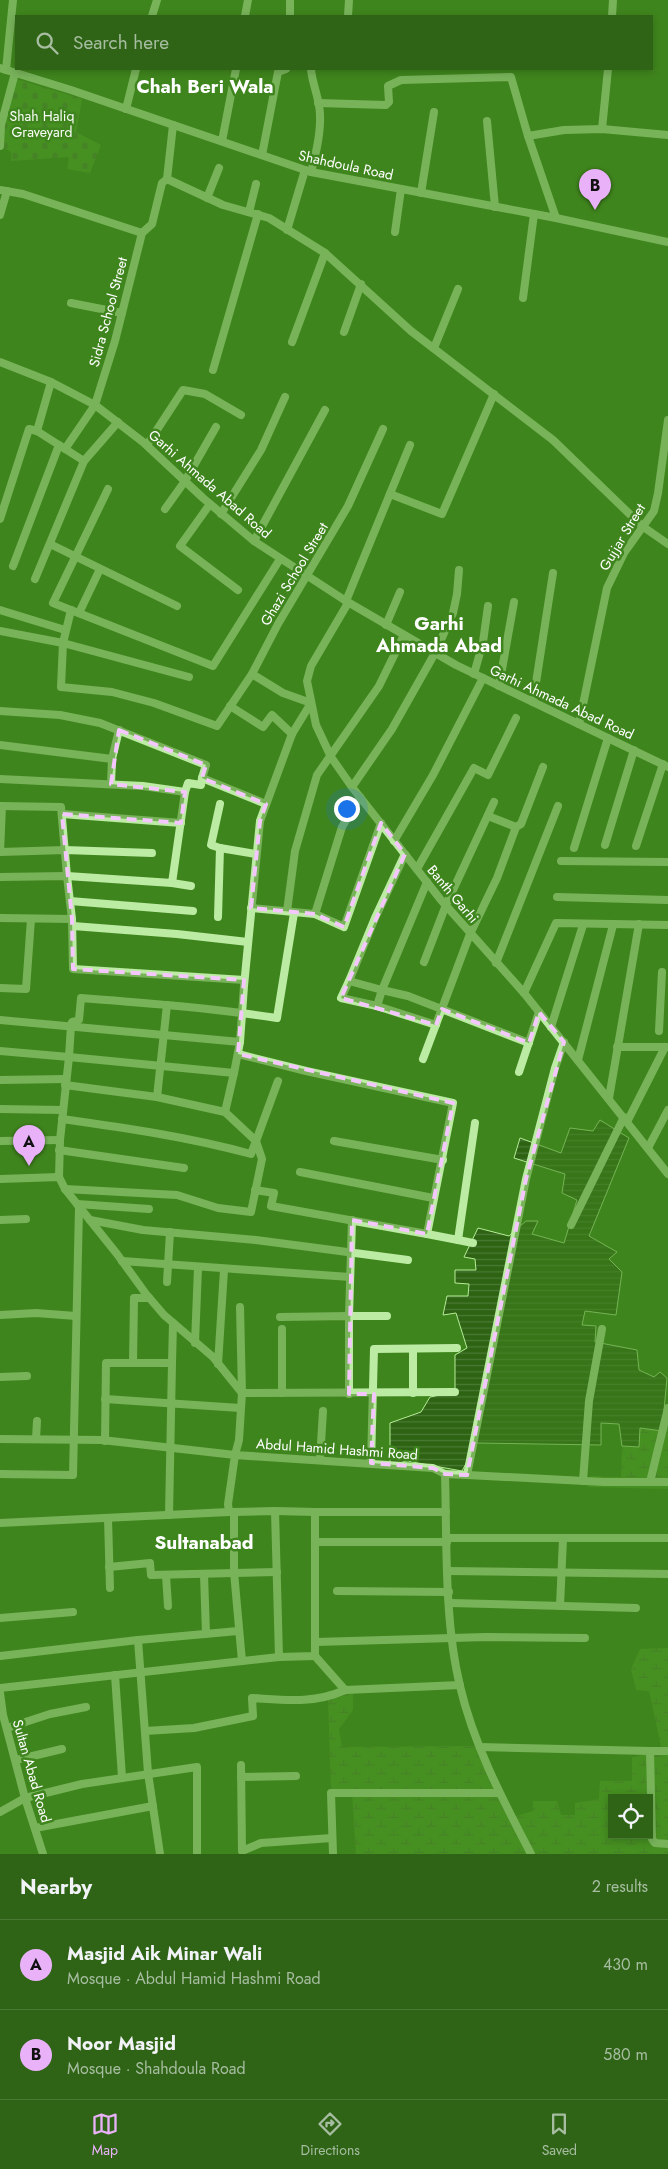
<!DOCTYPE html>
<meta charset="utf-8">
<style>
:root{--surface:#2f6416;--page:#376a1f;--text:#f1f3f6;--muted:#a7bda1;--line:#4a7835;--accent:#e9b2f8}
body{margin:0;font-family:Jost,sans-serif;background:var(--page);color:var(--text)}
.controls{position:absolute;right:15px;bottom:15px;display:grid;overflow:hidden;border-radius:0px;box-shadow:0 2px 8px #0003}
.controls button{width:45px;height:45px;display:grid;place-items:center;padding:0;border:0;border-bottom:1px solid var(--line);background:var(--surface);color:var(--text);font:25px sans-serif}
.you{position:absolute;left:346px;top:808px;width:18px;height:18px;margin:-12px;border:4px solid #fff;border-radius:50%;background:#1a73e8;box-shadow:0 0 0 8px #1a73e833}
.badge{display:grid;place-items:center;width:32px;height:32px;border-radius:50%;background:var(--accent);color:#111;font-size:16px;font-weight:700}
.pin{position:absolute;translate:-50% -41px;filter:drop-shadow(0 1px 2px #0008)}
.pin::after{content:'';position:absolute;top:26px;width:18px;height:15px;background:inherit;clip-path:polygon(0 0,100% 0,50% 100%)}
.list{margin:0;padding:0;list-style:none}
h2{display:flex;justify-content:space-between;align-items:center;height:65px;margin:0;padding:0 20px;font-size:21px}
h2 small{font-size:16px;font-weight:400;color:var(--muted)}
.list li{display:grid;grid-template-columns:32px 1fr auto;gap:15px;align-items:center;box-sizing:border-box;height:90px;padding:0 20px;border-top:1px solid var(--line)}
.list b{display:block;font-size:19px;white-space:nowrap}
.list p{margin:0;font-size:16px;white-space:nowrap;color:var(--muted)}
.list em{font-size:16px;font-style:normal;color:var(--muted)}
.icon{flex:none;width:28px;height:28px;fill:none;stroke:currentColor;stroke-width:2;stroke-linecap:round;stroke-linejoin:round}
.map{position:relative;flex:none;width:668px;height:1854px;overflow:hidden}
.search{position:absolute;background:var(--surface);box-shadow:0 2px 8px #0003;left:15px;right:15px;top:15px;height:55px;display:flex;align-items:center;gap:12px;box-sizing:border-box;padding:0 18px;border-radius:0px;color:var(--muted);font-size:19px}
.sheet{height:245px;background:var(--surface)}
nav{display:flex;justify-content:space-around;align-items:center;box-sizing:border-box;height:70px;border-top:1px solid var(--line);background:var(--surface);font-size:14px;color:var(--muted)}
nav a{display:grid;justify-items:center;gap:2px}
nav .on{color:var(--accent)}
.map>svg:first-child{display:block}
.wetland{fill:url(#wetland-marsh);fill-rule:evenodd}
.cemetery{fill:url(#cemetery-stones)}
.water{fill:url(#water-rules);stroke:#b5ec97}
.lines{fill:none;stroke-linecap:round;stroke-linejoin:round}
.minor{stroke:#bceba4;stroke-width:8}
.marked{fill:none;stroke:#f4c8fe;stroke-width:4;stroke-dasharray:10 6;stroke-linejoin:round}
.labels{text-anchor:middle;stroke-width:5;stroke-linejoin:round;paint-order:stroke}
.park-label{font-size:14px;fill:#fbfefa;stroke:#3f851d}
.street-label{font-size:14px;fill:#fff;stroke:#3f851d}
.district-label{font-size:19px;font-weight:bold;fill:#fff;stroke:#3f851d}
</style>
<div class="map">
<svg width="668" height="1854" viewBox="0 0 668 1854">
<defs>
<pattern id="wetland-marsh" width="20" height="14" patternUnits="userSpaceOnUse" patternTransform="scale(1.25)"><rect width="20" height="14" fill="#4f9d26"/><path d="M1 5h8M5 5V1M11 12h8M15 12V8" fill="none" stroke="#4e8133"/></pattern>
<pattern id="cemetery-stones" width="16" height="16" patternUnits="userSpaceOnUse" patternTransform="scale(1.25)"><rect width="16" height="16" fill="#4f9d26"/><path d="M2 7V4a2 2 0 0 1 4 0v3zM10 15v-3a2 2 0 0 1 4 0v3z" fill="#4e8133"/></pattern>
<pattern id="water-rules" width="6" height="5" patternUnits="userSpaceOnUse" patternTransform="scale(1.25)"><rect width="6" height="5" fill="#2d6313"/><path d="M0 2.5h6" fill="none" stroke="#4c7a36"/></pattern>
</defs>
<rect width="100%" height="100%" fill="#3f851d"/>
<g class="wetland">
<polygon points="668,1420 668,1489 588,1487 591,1476 621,1477 622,1446 639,1447 639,1428"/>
<path d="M668 1648V1854H356L352 1793H331L328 1698 353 1690V1710L339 1729 342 1747 474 1746 512 1817 533 1811V1801H557L561 1815H575V1803L599 1799 600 1781H632V1757L662 1751 649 1691 636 1690 631 1669 640 1649ZM612 1798H649V1835H612Z"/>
</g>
<polygon class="cemetery" points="16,79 82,99 76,132 101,145 90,173 67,169 69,157 11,161 11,152 0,146 0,113 9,114"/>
<polygon class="water" points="600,1120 629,1138 589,1236 617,1252 609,1259 622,1272 616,1315 585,1311 582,1325 596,1326 595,1342 637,1350 639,1370 654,1377 660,1372 667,1378 662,1431 640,1428 639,1447 622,1446 619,1424 601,1423 601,1445 477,1443 462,1471 407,1461 390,1465 390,1423 421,1412 430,1397 455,1392 455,1355 467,1348 456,1313 443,1315 447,1296 468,1296 469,1284 455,1283 455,1270 476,1270 475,1259 464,1257 478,1228 509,1236 526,1221 538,1221 532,1234 564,1243 577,1200 562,1193 565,1174 514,1158 520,1138 561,1153 570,1128 593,1131"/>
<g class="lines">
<g class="minor">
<polyline points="290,0 290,16"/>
<polyline points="152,16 157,0"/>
<polyline points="245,16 248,0"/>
<polyline points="348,16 349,0"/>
<polyline points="612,16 613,0"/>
<polyline points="0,68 71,90 311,172 556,218 668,242"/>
<polyline points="6,70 13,0"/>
<polyline points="318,103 386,105 389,102 388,86 401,80 511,77 528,136"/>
<polyline points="126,109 136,69"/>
<polyline points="487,121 495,207"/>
<polyline points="602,129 608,69"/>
<polyline points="222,141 236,69"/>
<polyline points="0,146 1,125 15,73"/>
<polyline points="262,155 278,72 286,69"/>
<path d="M311 172C316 154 321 134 320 115 320 99 312 84 311 69"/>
<polyline points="167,179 223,205 269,218 325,253 411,331 553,440 642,526 668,544"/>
<polyline points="167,179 173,125"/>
<polyline points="0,190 23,194 142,233"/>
<polyline points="421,193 434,112"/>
<polyline points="207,198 219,168"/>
<polyline points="249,212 256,184"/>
<polyline points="0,215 7,191"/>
<polyline points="556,218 528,136 564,130 602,129 668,135"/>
<polyline points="287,230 305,170"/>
<polyline points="395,232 401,189"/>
<polyline points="523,298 534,214"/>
<polyline points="71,303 122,313"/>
<polyline points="344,332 361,284"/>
<polyline points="292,342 325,253"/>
<polyline points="434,348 458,289"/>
<polyline points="0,362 51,382 95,405 143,442 203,498 254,541 346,601 456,665 668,767"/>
<polyline points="213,370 258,214"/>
<polyline points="37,431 84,461"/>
<polyline points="147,445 183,390 205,394 241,415"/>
<polyline points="65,449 95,405 115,341 142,233 152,224 162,183 167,179"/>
<polyline points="108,489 53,603 213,666 280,559"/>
<polyline points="390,494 442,514 494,394"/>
<polyline points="210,504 180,546 238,590"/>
<polyline points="165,509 185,481 216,427"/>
<polyline points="221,514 261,450 285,397"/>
<polyline points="0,519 29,429 37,431 51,382"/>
<polyline points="254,541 325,410"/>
<polyline points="50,544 177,606"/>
<polyline points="13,566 59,445"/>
<polyline points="35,579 84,461 118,422"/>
<polyline points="346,601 410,445"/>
<polyline points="348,603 311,666 307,681 316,725 331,757 352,787 441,900 524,993 668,1174"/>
<polyline points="0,610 65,630"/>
<polyline points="71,610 63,643 61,687 112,692 154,703 217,726 252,674 278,624 348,506 383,429"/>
<polyline points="79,613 100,569"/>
<polyline points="386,625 400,592"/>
<polyline points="0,631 63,643 189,677"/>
<path d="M252 674 283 693 311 703 292 734 260 821 244 986 240 1042 234 1073 69 1057 71 1025 72 1022 79 1020 81 998C146 1003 212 1008 277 1018L294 913"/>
<polyline points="474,674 483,642 488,606"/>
<polyline points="499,686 514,602"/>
<polyline points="533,702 553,573"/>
<polyline points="230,706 263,727 272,715 292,734"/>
<polyline points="0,711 60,715 100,723 206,765 202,778 266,804"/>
<polyline points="579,724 607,588 624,553 654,511 658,493 668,420"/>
<polyline points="0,745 112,759 119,730"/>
<polyline points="0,779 143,786 185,792 172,883 67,876 61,807 0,806"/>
<polyline points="111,784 112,759"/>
<polyline points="352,787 392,729 435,653 453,613 457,594 459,570"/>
<polyline points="185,792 188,783 201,785 202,778"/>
<polyline points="360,797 342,827 315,914 344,927 381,823"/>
<polyline points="220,804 211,845 220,848 256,854"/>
<polyline points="62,814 181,823"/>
<polyline points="488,816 516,827"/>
<polyline points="394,841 433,775 483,678"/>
<polyline points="605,845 634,750"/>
<polyline points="636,846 663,764"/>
<polyline points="574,848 608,738"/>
<polyline points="0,852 65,850 152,853"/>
<polyline points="0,852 2,806"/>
<polyline points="405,854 375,918 349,981 382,990 377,1006 436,1025"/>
<polyline points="561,861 668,862"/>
<polyline points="417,869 474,768 488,775 516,718"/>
<polyline points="0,877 67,876 72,919 0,918"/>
<polyline points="427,882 382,990 408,996 529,1043"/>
<polyline points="172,883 191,886"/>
<polyline points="557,897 668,900"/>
<polyline points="70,901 193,911"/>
<polyline points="251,908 315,914"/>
<polyline points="287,911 295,851 317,775 379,686 404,635"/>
<polyline points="218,917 220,848"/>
<polyline points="72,919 73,969 244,980"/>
<polyline points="73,926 177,934 248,942"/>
<polyline points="424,962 446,905 494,802"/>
<polyline points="496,963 558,806"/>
<polyline points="349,981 341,998 377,1006"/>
<polyline points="0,988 26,989 31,919"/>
<polyline points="524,993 556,923 668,925"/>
<polyline points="0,1020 240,1042"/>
<polyline points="551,1027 583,925"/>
<polyline points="659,1031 662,972"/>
<polyline points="564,1042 555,1068 526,1179 467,1475 604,1482 668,1482"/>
<polyline points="617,1047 668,1047"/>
<polyline points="0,1051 69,1057 60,1140 59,1177"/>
<polyline points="238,1054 306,1071 453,1103 427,1234 271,1206 274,1193 255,1190"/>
<polyline points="423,1059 470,934 497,878 516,827 521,824 543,767"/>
<polyline points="578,1060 613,925"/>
<polyline points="519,1072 539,1012"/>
<polyline points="0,1080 66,1079"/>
<polyline points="157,1097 167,1005"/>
<polyline points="609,1098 639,924"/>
<polyline points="0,1109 62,1110"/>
<polyline points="225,1112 234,1073"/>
<path d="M62 1119C126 1128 189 1137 251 1154L256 1141 225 1112 157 1097 65 1085"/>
<polyline points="627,1122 665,1047"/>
<polyline points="0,1141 60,1140"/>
<polyline points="334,1141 443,1160"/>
<polyline points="648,1148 668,1110"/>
<polyline points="59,1150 184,1168"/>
<polyline points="300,1172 433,1198"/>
<path d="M0 1179 59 1177 65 1189 117 1254 146 1294 164 1315 213 1357 242 1393 239 1440 235 1455 433 1468 445 1474C447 1542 444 1620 460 1686 474 1746 503 1800 531 1854"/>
<polyline points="65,1189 177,1195 218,1208 251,1212 262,1159 256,1141 278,1081"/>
<polyline points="77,1204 149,1209"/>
<polyline points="0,1220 26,1219"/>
<polyline points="90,1220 143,1230 256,1240 408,1260"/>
<polyline points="352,1220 349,1316 387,1316"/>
<polyline points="571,1225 624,1117"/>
<polyline points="427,1234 458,1240 475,1123"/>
<polyline points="458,1240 473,1243"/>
<polyline points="122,1261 350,1277"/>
<polyline points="167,1282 170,1232"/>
<polyline points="240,1307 242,1393 455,1392"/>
<polyline points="0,1315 36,1313 76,1316"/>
<polyline points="280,1317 349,1316 349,1394"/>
<polyline points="195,1343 198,1268"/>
<polyline points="133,1363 134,1298 149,1298"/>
<polyline points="218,1364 224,1270"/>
<polyline points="0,1377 27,1376"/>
<polyline points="282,1393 282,1329"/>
<polyline points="413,1393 413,1349"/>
<polyline points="105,1399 240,1408"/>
<polyline points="0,1439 102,1440 235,1455 228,1504 229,1512 234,1512 234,1572 242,1661"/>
<polyline points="36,1439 37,1421"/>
<polyline points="105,1441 106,1363 172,1363 173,1323"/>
<polyline points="320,1459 323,1411"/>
<polyline points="371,1463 374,1349 457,1348"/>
<polyline points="0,1474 73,1475 79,1208"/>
<polyline points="445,1474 467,1475"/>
<polyline points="583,1481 589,1401 602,1329"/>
<polyline points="650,1482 668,1408"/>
<polyline points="275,1511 315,1512"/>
<polyline points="169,1515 172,1363"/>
<polyline points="108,1518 110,1588"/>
<polyline points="0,1523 229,1512"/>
<polyline points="447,1538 668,1538"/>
<polyline points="315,1542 447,1542"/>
<polyline points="109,1567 150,1563 151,1575 277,1572"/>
<polyline points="448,1571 668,1574"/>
<polyline points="204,1574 206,1634"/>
<polyline points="166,1575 168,1606"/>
<polyline points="337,1591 449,1592"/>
<polyline points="450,1603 636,1608"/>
<polyline points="560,1606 563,1538"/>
<polyline points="0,1618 73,1612"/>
<polyline points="316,1642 486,1637 585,1638"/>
<polyline points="0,1656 138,1640"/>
<polyline points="315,1656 345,1690"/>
<polyline points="279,1657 315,1656 315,1512 446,1512"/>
<polyline points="115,1675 122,1777"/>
<polyline points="0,1688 279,1657 275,1511 234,1512"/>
<polyline points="0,1693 3,1715 25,1798 43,1854"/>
<polyline points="7,1728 50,1714 86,1707"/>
<path d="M145 1731 194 1728 253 1716 252 1698C285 1700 314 1704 345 1690L460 1685"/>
<polyline points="480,1747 650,1751 652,1839 655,1843 668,1844"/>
<polyline points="650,1751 668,1751"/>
<polyline points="16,1760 62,1749"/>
<polyline points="241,1765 242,1851 261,1843 332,1838"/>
<polyline points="241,1777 296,1776"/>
<polyline points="0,1812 25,1798 82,1784 197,1767 197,1854"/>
<polyline points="35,1828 153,1806"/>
<polyline points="160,1854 148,1773 138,1640 238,1631"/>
<polyline points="333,1854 331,1793 499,1793"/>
</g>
</g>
<path d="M0 0H668V1854H0ZM119 730 206 765 202 778 266 804 260 821 251 908 315 914 344 927 381 823 405 854 341 998 436 1025 442 1009 529 1043 539 1012 564 1042 526 1179 467 1475 445 1474 433 1468 371 1463 374 1394H349L352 1220 427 1234 453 1103 238 1054 244 980 73 969 72 919 62 814 181 823 185 792 111 784Z" fill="#3f851d" fill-opacity=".55" fill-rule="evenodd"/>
<path class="marked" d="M119 730 206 765 202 778 266 804 260 821 251 908 315 914 344 927 381 823 405 854 341 998 436 1025 442 1009 529 1043 539 1012 564 1042 526 1179 467 1475 445 1474 433 1468 371 1463 374 1394H349L352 1220 427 1234 453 1103 238 1054 244 980 73 969 72 919 62 814 181 823 185 792 111 784Z"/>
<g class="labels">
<g class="park-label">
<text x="42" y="121">Shah Haliq<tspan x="42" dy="16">Graveyard</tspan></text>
</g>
<g class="street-label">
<text transform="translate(346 165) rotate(12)" y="5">Shahdoula Road</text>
<text transform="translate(108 312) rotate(-75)" y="5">Sidra School Street</text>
<text transform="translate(210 484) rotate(41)" y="5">Garhi Ahmada Abad Road</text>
<text transform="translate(622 537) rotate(-59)" y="5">Gujjar Street</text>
<text transform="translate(294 574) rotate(-59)" y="5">Ghazi School Street</text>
<text transform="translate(562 702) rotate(25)" y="5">Garhi Ahmada Abad Road</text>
<text transform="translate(453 894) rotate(50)" y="5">Banth Garhi</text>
<text transform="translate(337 1449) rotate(4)" y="5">Abdul Hamid Hashmi Road</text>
<text transform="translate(32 1771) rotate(74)" y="5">Sultan Abad Road</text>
</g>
<g class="district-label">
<text x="205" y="93">Chah Beri Wala</text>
<text x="439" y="630">Garhi<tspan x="439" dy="22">Ahmada Abad</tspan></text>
<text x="204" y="1549">Sultanabad</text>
</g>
</g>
</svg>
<div class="controls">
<button><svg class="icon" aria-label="locate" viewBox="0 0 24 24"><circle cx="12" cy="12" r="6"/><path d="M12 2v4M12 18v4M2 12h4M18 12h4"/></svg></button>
</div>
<div class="you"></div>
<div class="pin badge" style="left:29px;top:1166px">A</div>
<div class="pin badge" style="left:595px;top:210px">B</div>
<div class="search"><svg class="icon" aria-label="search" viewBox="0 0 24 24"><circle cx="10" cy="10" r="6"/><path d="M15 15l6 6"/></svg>Search here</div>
</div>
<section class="sheet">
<h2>Nearby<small>2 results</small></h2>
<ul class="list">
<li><span class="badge">A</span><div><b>Masjid Aik Minar Wali</b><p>Mosque · Abdul Hamid Hashmi Road</p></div><em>430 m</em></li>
<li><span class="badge">B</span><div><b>Noor Masjid</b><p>Mosque · Shahdoula Road</p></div><em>580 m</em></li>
</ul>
</section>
<nav>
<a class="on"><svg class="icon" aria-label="map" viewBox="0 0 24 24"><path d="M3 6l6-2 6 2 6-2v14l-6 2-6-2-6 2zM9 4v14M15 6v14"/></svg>Map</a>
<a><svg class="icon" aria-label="directions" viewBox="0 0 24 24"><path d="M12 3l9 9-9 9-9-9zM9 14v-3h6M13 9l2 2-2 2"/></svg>Directions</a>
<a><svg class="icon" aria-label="saved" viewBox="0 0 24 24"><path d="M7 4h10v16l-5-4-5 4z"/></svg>Saved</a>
</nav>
